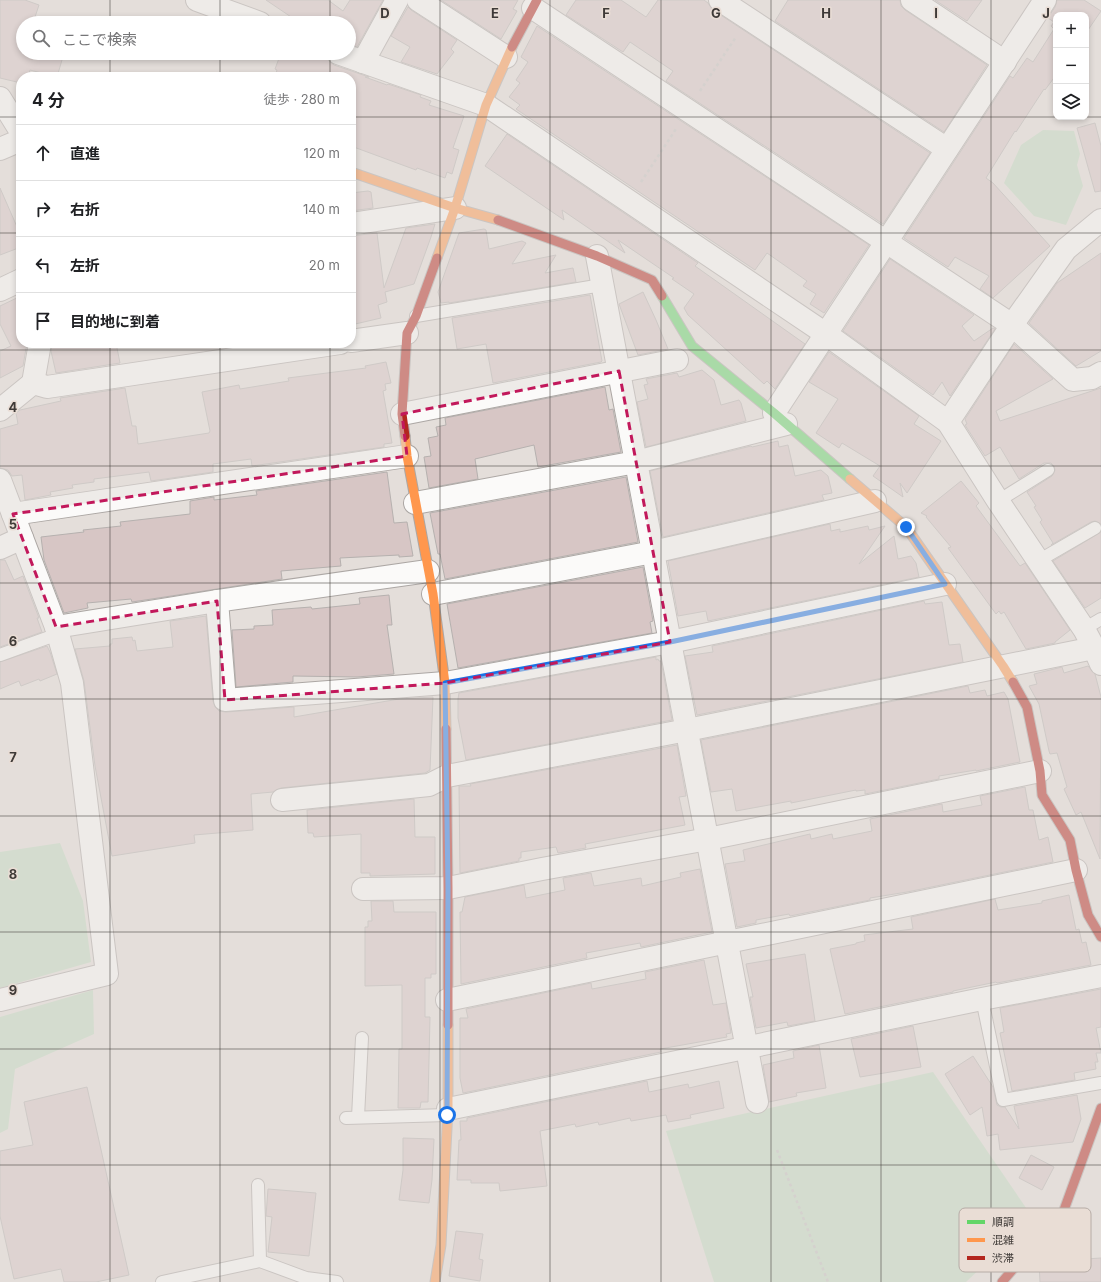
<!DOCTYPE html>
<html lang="ja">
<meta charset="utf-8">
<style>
:root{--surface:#fff;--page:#f2f2f2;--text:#202124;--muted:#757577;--line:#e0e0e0}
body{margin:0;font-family:Inter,"Noto Sans JP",sans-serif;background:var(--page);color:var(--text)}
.controls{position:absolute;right:12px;top:12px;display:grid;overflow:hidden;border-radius:8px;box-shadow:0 2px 6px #0003}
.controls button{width:36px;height:36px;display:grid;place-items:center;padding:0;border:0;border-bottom:1px solid var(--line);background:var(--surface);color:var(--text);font:20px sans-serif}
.stop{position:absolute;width:12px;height:12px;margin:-9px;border:3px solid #1a73e8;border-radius:50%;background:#fff}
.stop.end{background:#1a73e8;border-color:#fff;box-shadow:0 1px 4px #0008}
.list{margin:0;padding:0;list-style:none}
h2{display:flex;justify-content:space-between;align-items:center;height:52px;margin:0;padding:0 16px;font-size:17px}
h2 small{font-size:13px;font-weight:400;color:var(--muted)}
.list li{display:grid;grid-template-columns:26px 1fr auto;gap:12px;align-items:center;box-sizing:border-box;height:56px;padding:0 16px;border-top:1px solid var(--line)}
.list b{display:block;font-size:15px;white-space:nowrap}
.list em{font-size:13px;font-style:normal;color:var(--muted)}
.icon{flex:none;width:22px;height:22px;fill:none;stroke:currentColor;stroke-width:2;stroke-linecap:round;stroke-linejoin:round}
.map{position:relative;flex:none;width:1101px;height:1282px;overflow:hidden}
.search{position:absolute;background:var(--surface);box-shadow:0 2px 6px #0003;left:16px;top:16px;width:340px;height:44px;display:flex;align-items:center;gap:10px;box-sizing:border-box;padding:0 14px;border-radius:22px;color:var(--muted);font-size:15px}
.panel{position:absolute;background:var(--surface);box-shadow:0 2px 6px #0003;left:16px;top:72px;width:340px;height:276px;border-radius:16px}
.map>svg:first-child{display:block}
.green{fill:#c2dac0}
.building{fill:#d7c6c5;stroke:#b6b1af}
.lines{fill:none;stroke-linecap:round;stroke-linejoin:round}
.lane-casing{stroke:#aca7a4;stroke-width:14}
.street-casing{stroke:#aca7a4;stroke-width:24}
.fast-casing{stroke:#aca7a4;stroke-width:11}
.slow-casing{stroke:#aca7a4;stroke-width:11}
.jam-casing{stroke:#aca7a4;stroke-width:11}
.path{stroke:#c3c0bf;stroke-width:2.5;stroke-dasharray:3 3;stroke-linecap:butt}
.lane{stroke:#fbfaf9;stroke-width:12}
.street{stroke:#fbfaf9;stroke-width:22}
.fast{stroke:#63d668;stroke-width:9}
.slow{stroke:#ff974d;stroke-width:9}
.jam{stroke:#b3261e;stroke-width:9}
.route{stroke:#1a73e8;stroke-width:5}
.marked{fill:none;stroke:#c2185b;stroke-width:3;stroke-dasharray:8 5;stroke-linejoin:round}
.grid{fill:none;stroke:#3f3a37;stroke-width:1;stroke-opacity:0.55}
.key{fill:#e9ddd5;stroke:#b6aca6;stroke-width:1}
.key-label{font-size:11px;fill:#3f3a37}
.grid-label{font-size:13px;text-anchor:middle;font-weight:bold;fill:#3f3a37;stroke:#e9ddd5;stroke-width:3;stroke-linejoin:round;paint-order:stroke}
</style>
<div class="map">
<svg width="1101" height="1282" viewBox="0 0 1101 1282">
<rect width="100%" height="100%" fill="#e4deda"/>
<g class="green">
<polygon points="1043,130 1074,131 1080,154 1077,165 1083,186 1066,225 1034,216 1004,183 1021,145"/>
<polygon points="60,843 83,901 91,962 0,988 0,852"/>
<polygon points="93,990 94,1034 15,1069 8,1129 0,1133 0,1017"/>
<polygon points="933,1072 1033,1218 966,1282 714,1282 666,1131"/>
</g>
<g class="building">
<polygon points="0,0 25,0 39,5 33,23 23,23 23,53 64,53 57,77 30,70 28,77 21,77 21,83 0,78"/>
<polygon points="266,0 328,0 343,11 350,0 383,0 357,47 349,44 349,23 300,23"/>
<polygon points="441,0 518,0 513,9 517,11 501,39"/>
<polygon points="576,0 621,0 646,17 658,0 704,0 708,3 713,10 930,153 883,224 666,81 673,71 630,42 623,52 566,15"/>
<polygon points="788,0 900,0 901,6 905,10 987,65 944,132 775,21"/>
<polygon points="935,0 982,0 967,21"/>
<polygon points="1057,0 1084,0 1101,11 1086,33 1086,15 1056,15 1056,75 1045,90 1044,89 1016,132 1015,131 986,178 993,183 1050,246 993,298 980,289 989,276 955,257 948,267 904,238 1010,76 1013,78 1027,58 1033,62 1054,29 1051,26 1054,22 1048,18 1055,7"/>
<polygon points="408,7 411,10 457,40 451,49 454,52 437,74 401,62 410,47 391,36"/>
<polygon points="537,26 869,245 824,313 810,304 816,294 803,286 807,281 767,253 755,270 516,109 520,105 509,97 520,83 516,80 528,62 521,57"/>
<polygon points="281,53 310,53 327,59 334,65 369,77 365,77 387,85 388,84 421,95 420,97 431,101 429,105 464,116 453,148 459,150 452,174 447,172 445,178 417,168 416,170 351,146 351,77 275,77 277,70 275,69"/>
<polygon points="1095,123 1101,146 1101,191 1095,192 1077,128"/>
<polygon points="507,134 698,263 695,266 805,344 775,389 767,381 764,384 688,315 684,308 694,294 672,279 674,278 618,240 625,253 562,210 564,220 485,166"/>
<polygon points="0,188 21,236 21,247 0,255"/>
<polygon points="368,191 371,192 373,208 351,211 351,193"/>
<polygon points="435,224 431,237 414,284 385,292 387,302 378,305 381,318 351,325 351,236 377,233 384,288 406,228"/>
<polygon points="484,229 486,230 489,249 522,241 526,243 512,264 556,255 545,273 573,268 576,282 449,303 449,302 441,303 438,292 459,233"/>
<polygon points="1101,253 1101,351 1076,366 1029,323 1057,283"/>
<polygon points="890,259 974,315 962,326 974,341 993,328 995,329 950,396 942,382 933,395 843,331"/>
<polygon points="643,292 656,320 668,349 638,355 619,304"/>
<polygon points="590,295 602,361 601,362 493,383 486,344 457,349 452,318"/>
<polygon points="21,296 21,343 27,343 23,366 0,378 0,351 11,346 0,324 0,306"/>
<polygon points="52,343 116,343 120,363 56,373 51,351"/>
<polygon points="1014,344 1053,379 996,411 1000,421 1101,388 1101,524 1095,521 1091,522 1051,545 1053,543 1040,522 1042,520 1034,507 1036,506 1027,492 1052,476 1055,470 1054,466 1051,463 1044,463 1019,479 1000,447 985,456 965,425 967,424 965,419"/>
<polygon points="829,352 919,416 914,424 941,441 907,493 900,483 903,497 873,476 880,466 842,443 839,448 816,433 838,399 809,382"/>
<polygon points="386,362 391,383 385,384 386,390 383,391 392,443 384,444 384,447 252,466 251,459 213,464 213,472 151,481 149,472 94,479 94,482 72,485 73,488 50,492 51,495 25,500 22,475 12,476 8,470 0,468 0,429 18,424 16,413 20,410 61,401 60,398 125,388 132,426 136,426 138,444 209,433 210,431 202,392 239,385 240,389 289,381 288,378 366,368 365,366"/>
<polygon points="702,370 714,380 721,405 739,400 741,403 746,421 646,447 637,402 648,399 644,385 648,384 646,379 677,373 679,377"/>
<polygon points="605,387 609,410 613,409 621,452 538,467 534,445 475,459 478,479 429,488 424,457 431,456 428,438 438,436 436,427 446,425 445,418"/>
<polygon points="778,441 779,447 788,445 795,476 821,470 828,476 832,493 822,495 824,500 663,537 650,471 751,446 752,447"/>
<polygon points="387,472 394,523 407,522 413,556 399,557 399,555 340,558 341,566 281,571 282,579 132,602 131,599 87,603 88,608 64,613 44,560 41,537 84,532 83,530 121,526 120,522 190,514 190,501 214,497 214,500 257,495 256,491"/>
<polygon points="626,477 638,542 445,579 440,554 438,554 430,513"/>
<polygon points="961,481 979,503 976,506 1020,566 1025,563 1070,630 1055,642 1055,643 1026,649 1004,612 1001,614 999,611 996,614 948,548 951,547 926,517 927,516 921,513"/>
<polygon points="830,524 831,531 840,529 840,532 868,526 869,530 885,526 859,564 894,536 898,559 911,556 916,563 919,577 708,621 706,611 678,616 668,561"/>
<polygon points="1101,532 1101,598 1085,608 1053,561"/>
<polygon points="0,560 5,560 14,580 23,576 39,618 37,618 42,632 0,647"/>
<polygon points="643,567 653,621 650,622 652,633 458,668 447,604"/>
<polygon points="389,595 392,625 387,625 394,674 357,677 293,676 293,682 236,687 232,630 254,629 254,626 273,625 272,610 311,607 312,609 360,604 359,598"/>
<polygon points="924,601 925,604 942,602 949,645 960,644 963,662 697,715 685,656 713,652 712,646"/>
<polygon points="206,616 213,701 215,707 219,711 226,712 294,707 294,717 399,699 433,697 430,770 425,773 281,788 273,792 251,794 253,830 194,835 195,843 112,856 95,766 84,681 75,649 110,646 110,644 112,644 112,639 132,637 133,641 135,640 137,651 173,647 170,621"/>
<polygon points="47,646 50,652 57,674 40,681 39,679 21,686 19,681 0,689 0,662"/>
<polygon points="656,657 656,660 658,659 659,661 661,661 672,720 466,760 458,718 458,699 459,693"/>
<polygon points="1088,666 1095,674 1101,697 1100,859 1081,812 1076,815 1064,789 1067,787 1057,753 1050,754 1049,751 1039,704 1029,686 1037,684 1034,674 1062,667 1064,673"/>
<polygon points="968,686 970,693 985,690 987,696 1004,692 1008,699 1020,762 976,771 976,770 939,776 939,779 865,794 865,790 856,791 856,790 791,803 791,801 736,811 732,789 711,792 701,740"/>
<polygon points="677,745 686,796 679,797 685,825 585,844 586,848 558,853 556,847 521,852 521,858 519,858 519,861 460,873 459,786 471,786 470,784"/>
<polygon points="1025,787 1029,810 1033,810 1039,840 1048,837 1053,862 907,892 870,898 870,900 790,916 789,914 756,920 756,923 737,927 725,864 745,861 743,850 810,834 811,839 832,834 833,839 872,831 870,819 942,804 943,812 982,805 980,796"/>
<polygon points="414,799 415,837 435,837 435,874 370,876 370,873 361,873 361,834 314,837 313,833 308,833 307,810"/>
<polygon points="700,869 712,932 641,947 640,943 586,953 587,958 461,984 460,912 462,912 465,897 524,885 526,898 565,890 563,878 591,873 594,886 641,878 642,886 681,877 680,873"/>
<polygon points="1069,895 1076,930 1079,929 1082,943 1086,942 1091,965 997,983 996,982 953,991 953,992 845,1014 830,949 856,944 856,943 865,941 864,935 913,929 911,917 995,899 998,910 1042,903 1042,901"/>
<polygon points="371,901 393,901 394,912 436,912 436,974 431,974 431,978 425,978 425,1017 430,1017 428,1102 421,1102 420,1108 398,1108 399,1049 402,1049 402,985 365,986 365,927 368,927 368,921 372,921"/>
<polygon points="805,954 815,1021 788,1026 787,1022 756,1028 750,997 753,997 746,964"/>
<polygon points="704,960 713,1005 726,1003 731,1033 726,1034 727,1037 660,1049 661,1052 463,1093 460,1078 460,1018 468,1018 466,1009 591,983 592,989 646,979 645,972"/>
<polygon points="1101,989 1101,1027 1096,1028 1101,1053 1096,1053 1098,1062 1095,1062 1096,1069 1074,1073 1075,1080 1012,1091 1000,1033 1004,1032 1000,1008"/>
<polygon points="913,1026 921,1067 860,1077 851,1039"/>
<polygon points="819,1045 826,1088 796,1093 797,1096 769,1102 763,1065 794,1058 793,1051"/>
<polygon points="973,1056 993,1087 997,1105 1001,1107 1005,1107 1019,1129 1014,1106 1077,1095 1081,1119 1073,1142 1000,1150 998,1134 987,1136 982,1107 970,1115 945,1074"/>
<polygon points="647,1081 649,1092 688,1084 689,1088 719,1081 724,1108 690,1115 691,1118 668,1122 666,1115 631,1121 630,1118 599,1125 598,1122 576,1127 575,1124 540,1131 547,1186 500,1191 499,1183 471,1183 471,1180 457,1180 459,1140 461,1140 460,1121 467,1121 467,1118"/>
<polygon points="87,1087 129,1275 96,1282 64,1282 61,1269 14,1279 0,1216 0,1151 33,1145 24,1102"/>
<polygon points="403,1138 434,1139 432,1180 429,1203 399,1200 403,1170"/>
<polygon points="1031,1155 1054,1167 1042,1190 1019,1178"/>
<polygon points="268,1189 316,1193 309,1256 268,1252 272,1217 266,1216"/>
<polygon points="456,1231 483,1234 479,1259 483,1260 480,1281 449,1276"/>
<polygon points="1101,1258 1101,1282 1040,1282 1039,1262"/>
</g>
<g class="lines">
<g class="lane-casing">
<g id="lane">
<polyline points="416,316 602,285"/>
<polyline points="998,501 1048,470"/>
<polyline points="1038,561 1095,528"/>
<polyline points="1084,629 1101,619"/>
<polyline points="0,655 58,634"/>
<polyline points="982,999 1003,1100 1101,1083"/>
<polyline points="358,1117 362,1038"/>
<polyline points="346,1118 447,1115"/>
<polyline points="258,1185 260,1261"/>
<polyline points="162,1282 260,1261 306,1278 337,1282"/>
</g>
</g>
<g class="street-casing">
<g id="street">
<polyline points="197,0 260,23"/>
<polyline points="418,0 506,57"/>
<polyline points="720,0 947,149"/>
<polyline points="912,0 1005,62"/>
<polyline points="533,8 1012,325 1073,380 1092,378 1101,373"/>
<polyline points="338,53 486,105 826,334 948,422 998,501 1084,629 1094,648 1101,664"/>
<polyline points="363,62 397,0"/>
<polyline points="0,98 21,132"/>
<polyline points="0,149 21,140"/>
<polyline points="351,224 455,208"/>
<polyline points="597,256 757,1102"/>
<polyline points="0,290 21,280"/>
<polyline points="351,341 407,333"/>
<polyline points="33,383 40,343"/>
<polyline points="0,410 33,383 47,387 340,343"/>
<polyline points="774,413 1045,0"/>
<polyline points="402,414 677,360"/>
<polyline points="948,422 1012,325 1066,249 1101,220"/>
<polyline points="0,480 56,627 72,683 107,974 0,1000"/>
<polyline points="415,503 636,462 786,424"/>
<polyline points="13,514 407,456"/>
<polyline points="0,548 22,538"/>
<polyline points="433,594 653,552 875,501"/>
<polyline points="217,601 225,700 445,683 670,642 945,584"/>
<polyline points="56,627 217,601 428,571"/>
<polyline points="282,800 429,785 447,776 687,730 1094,648"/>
<polyline points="363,889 448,888 542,869 708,839 1040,771"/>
<polyline points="447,1000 1076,870"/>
<polyline points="448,1109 982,999 1101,976"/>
</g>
</g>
<g class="fast-casing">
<polyline id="fast" points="662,296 692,346 774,413 850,479"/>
</g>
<g class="slow-casing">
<g id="slow">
<polyline points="351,172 455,208 498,220"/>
<polyline points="437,258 455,208 486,105 512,47"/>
<polyline points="405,436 407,456 433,594 445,683 446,729"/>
<polyline points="850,479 906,527 1003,666 1013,682"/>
<polyline points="435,1282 441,1245 448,1109 448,1025"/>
</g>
</g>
<g class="jam-casing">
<g id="jam">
<polyline points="512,47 537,0"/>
<polyline points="498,220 597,256 652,280 662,296"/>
<polyline points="405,436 402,414 407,333 416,316 437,258"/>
<polyline points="1013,682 1027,707 1040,771 1042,795 1070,840 1076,870 1088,915 1101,937"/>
<polyline points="446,729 448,888 448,1025"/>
<polyline points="1002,1282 1064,1210 1101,1108"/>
</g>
</g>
<g class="path">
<polyline points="700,91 736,37"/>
<polyline points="641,182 676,129"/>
<polyline points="777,1150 828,1282"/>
</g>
<use href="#lane" class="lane"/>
<use href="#street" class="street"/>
<use href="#fast" class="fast"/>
<use href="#slow" class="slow"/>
<use href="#jam" class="jam"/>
</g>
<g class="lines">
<polyline class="route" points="447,1115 448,888 445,683 670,642 945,584 906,527"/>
</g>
<path d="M0 0H1101V1282H0ZM619 371 670 642 445 683 225 700 217 601 56 627 13 514 407 456 402 414Z" fill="#e4deda" fill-opacity=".55" fill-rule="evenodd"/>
<path class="marked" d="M619 371 670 642 445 683 225 700 217 601 56 627 13 514 407 456 402 414Z"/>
<path class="grid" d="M110 0V23M220 0V23M330 0V23M440 0V1282M550 0V1282M661 0V1282M771 0V1282M881 0V1282M991 0V1282M110 53V77M220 53V77M330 53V77M0 117H21M351 117H1056M1086 117H1101M0 233H21M351 233H1101M110 343V1282M220 343V1282M330 343V1282M0 350H1101M0 466H1101M0 583H1101M0 699H1101M0 816H1101M0 932H1101M0 1049H1101M0 1165H1101"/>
<rect x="959" y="1208" width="132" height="64" rx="6" class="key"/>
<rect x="967" y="1220" width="18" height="4" fill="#63d668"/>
<rect x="967" y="1238" width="18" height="4" fill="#ff974d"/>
<rect x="967" y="1256" width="18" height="4" fill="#b3261e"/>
<g class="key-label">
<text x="992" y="1226">順調</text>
<text x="992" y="1244">混雑</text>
<text x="992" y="1262">渋滞</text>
</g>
<g class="grid-label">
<text x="385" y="18">D</text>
<text x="495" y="18">E</text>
<text x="606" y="18">F</text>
<text x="716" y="18">G</text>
<text x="826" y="18">H</text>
<text x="936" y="18">I</text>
<text x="1046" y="18">J</text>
<text x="13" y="412">4</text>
<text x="13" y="529">5</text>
<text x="13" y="646">6</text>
<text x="13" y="762">7</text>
<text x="13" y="879">8</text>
<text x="13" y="995">9</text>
</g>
</svg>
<div class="controls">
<button>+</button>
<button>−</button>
<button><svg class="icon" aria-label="layers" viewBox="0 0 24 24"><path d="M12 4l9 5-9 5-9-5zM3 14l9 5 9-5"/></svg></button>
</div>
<div class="stop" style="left:447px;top:1115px"></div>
<div class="stop end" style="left:906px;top:527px"></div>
<div class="search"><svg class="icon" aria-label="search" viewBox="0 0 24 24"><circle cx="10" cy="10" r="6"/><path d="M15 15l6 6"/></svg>ここで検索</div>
<section class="panel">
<h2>4 分<small>徒歩 · 280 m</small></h2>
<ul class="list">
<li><svg class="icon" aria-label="ahead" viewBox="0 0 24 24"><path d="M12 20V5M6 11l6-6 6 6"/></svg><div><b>直進</b></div><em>120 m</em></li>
<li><svg class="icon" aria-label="right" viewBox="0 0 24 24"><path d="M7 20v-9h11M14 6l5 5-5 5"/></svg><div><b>右折</b></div><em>140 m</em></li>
<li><svg class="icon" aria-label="left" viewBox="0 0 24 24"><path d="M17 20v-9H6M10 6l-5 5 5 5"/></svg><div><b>左折</b></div><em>20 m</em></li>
<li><svg class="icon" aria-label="arrive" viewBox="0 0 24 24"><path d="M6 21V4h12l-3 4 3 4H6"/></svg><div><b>目的地に到着</b></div></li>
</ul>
</section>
</div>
